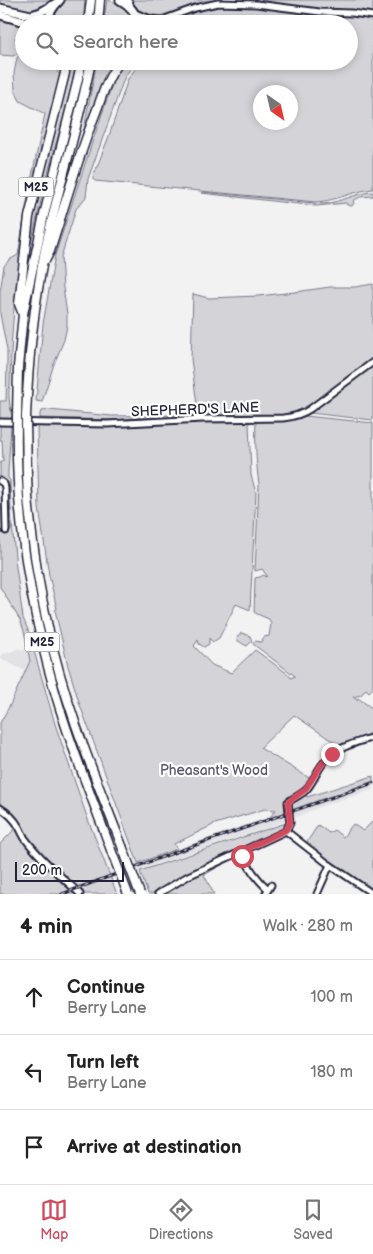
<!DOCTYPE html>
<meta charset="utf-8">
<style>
:root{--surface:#fff;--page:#f2f2f2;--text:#222;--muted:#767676;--line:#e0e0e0;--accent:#d1495b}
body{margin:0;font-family:"Balsamiq Sans",sans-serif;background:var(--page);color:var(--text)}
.compass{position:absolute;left:253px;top:85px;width:45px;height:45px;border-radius:50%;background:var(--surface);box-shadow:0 2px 8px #0003;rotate:146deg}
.scale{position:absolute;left:15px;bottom:12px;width:109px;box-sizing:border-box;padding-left:5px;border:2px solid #22223b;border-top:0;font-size:14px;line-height:18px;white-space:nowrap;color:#22223b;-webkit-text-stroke:4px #fff;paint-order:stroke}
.stop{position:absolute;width:15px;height:15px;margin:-11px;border:4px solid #d1495b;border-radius:50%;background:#fff}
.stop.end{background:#d1495b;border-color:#fff;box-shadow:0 1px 5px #0008}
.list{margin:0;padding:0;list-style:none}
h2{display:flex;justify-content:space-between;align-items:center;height:65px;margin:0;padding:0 20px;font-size:21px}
h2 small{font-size:16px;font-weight:400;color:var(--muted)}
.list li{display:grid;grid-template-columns:32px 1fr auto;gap:15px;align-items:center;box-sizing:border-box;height:75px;padding:0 20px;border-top:1px solid var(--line)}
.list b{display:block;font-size:19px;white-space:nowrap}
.list p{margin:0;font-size:16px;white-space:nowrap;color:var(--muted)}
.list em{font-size:16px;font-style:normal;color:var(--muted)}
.icon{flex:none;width:28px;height:28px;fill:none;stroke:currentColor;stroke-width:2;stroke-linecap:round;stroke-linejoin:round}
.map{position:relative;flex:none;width:373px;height:894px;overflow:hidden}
.search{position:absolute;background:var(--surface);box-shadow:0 2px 8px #0003;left:15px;right:15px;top:15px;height:55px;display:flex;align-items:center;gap:12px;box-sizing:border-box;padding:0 18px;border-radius:28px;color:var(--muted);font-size:19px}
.sheet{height:290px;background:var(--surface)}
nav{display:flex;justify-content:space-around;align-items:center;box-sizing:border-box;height:70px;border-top:1px solid var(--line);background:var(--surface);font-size:14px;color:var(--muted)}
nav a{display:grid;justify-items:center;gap:2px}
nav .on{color:var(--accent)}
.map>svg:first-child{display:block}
.built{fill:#e2e2e6}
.green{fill:#d3d3d8;stroke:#7a7a8a;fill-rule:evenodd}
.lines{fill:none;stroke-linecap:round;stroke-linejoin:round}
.minor-casing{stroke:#22223b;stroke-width:9}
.major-casing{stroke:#22223b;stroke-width:11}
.highway-casing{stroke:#22223b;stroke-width:11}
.minor{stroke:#fff;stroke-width:5}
.major{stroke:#fff;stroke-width:7}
.highway{stroke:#fff;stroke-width:8}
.rail-casing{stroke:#22223b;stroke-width:3}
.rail{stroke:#fff;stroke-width:1;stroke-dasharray:4;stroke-linecap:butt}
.highway-bridge-casing{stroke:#22223b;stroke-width:11;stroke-linecap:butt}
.highway-bridge{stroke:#fff;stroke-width:8}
.route{stroke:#d1495b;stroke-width:6}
.labels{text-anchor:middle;stroke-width:4.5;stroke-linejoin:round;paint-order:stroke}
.shield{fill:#fff;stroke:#646476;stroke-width:1}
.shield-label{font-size:12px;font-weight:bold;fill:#22223b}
.street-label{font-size:14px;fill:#22223b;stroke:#fff}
.park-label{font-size:14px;fill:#57576a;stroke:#fff}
</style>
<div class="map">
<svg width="373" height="894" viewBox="0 0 373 894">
<rect width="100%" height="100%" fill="#f2f2f3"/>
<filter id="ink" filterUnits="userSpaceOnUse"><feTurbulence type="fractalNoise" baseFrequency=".02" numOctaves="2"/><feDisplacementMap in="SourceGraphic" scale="10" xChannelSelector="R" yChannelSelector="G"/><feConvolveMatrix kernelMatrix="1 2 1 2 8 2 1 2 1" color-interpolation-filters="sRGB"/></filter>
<g filter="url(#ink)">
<g class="built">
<polygon points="27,646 30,661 25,671 1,659 1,654 8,653 19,648 20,650 21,649 24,650"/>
<polygon points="373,781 373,789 372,790 322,806 292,819 100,883 53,894 98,876"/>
</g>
<g class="green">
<polygon points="0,0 53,0 41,8 27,12 0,6"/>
<path d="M66 0H85L83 24H50C51 14 57 5 66 0Z"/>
<path d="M107 0C123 4 129 8 136 24H103Z"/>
<polygon points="131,0 373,0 373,14 354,11 349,9 349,11 345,12 218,2 169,16 150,17 141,13"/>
<path d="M226 5 255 6 373 17V189C353 191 336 201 316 202L95 181 93 179V177L109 136 128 79 141 61H349V24H164C179 11 207 7 226 5ZM260 92H290V122H260Z"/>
<polygon points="48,10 45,24 35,24 27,19 27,17"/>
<polygon points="0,18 24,24 24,36 15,38 17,46 19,47 19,51 17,54 13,56 0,55"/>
<path d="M24 45V61H49L61 76C51 115 40 153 32 191 18 255 11 320 10 385 7 397 11 407 12 419H0V401H6L7 361V350L0 314V292L4 266 9 260 18 255 29 190 45 114 20 101 15 90 14 73 17 58 21 52V47Z"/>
<path d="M67 61 76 62 72 85 45 184 27 260C35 193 52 127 67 61Z"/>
<polygon points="126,61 136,61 125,76 88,179 86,197 76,209 61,257 63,288 67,314 67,326 64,340 54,364 42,402 36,401 43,324 55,255 90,149 115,76 119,69"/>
<path d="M114 63H116L65 195 84 129 96 65C106 67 106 70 114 63Z"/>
<path d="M203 192 324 204C341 202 356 193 373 192V196L360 197 353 201 354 203 352 206 347 205 346 203 316 206 201 193Z"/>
<path d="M373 284V361L312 406 292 415 133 418 116 420 40 418V413L42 411 49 410 112 416 178 415C187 414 192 413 197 405L191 359 193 294 209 298 258 296 295 292 330 287H355Z"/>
<polygon points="373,365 373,420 310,413"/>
<path d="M305 416 373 423V688L369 692 366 689 361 695 353 697 357 700 358 698 373 709V735L341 747 294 715 260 748 311 779 305 794 307 797 373 776V781L269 818 276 810 265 809 215 824 174 844 177 849 138 863 80 705 68 666 55 610 57 609 49 575 39 508 37 426H100L203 421 249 422 251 475 256 493 250 610 236 604 219 638 213 642 209 638V644L204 647 199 644 198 640 194 646 212 665 231 673 255 650 288 674 291 678 295 676 253 644 255 641 261 642 264 637 269 636 271 623 269 619 257 614 254 612 255 578 260 577 264 575 266 577 267 576 262 569 255 571 259 484C256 464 255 442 256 421L295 418Z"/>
<polygon points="0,425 11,425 8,472 8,478 10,480 11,512 16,567 23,618 28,630 55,724 87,817 117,894 0,894 0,844 18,826 0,807 0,723 10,705 30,661 24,631 20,620 0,587 0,533 8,532 8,531 11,530 11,523 8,523 8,520 11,520 11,514 8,514 8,512 11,511 10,504 8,503 8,501 10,501 10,493 7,493 7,491 10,490 9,483 6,483 0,479 0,463 3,461 2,440 0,440"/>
<path d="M242 633 250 636 252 641 247 646 243 644 237 640C237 636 239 634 242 633Z"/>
<polygon points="373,821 373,893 305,845 318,825 329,833 334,830 343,837 353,824 363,831"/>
<polygon points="286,823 285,829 204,875 214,894 148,894 140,871"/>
</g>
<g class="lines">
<g class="minor-casing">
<g id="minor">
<polyline points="135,13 151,19 162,20 195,8 218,3 256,4 320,12 352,13 373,16"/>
<path d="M0 422 107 424 203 419 283 418C293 417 301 415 310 409L373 362"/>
<polyline points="0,481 4,484 5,488 6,531"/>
<path d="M0 808C7 812 15 820 19 827 22 832 23 837 27 841 42 861 62 877 80 894"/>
<polyline points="286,831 327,863 373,894"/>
<path d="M240 852C248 865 256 879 268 889"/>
<polyline points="266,893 271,885"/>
<path d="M158 894 188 876 286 831 290 823 288 802C294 798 300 795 305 791 315 781 318 765 330 756 341 746 359 742 373 737"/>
<polyline points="317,894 330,865"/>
</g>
</g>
<g class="major-casing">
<g id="major">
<path d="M120 0C130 5 136 13 139 24"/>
<polyline points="0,8 31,15 41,12 56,3"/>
<polyline points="0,15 32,24"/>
<path d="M47 24C49 13 53 7 60 0"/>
<polyline points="102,61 112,61"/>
</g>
</g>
<g class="highway-casing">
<g id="highway">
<polyline points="126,0 129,5"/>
<polyline points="88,24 91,0"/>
<polyline points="98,24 100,0"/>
<path d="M46 259 50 251C65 205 78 157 96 112 103 94 107 76 121 61"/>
<polyline points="23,314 19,304 26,242 29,217 65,73 65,68 64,61"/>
<polyline points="17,417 18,367 23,314 43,219 77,83 82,61"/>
<path d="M26 417C28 361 34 305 45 250 58 187 79 125 91 61"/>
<path d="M17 425C15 515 30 605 55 692 70 745 92 797 111 850"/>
<path d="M26 425C27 453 26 480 29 508 33 548 39 588 48 627 64 703 94 774 122 846"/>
</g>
</g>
<use href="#minor" class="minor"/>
<use href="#major" class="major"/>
<use href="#highway" class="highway"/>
<g class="rail-casing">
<polyline id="rail" points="62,894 173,853 373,783"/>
</g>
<use href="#rail" class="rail"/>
<g class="highway-bridge-casing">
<g id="highway-bridge">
<polyline points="17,425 17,417"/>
<polyline points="26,425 26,417"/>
<polyline points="122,846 140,894"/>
<polyline points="111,850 128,894"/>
</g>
</g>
<use href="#highway-bridge" class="highway-bridge"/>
</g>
</g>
<g class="lines" filter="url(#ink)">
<polyline class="route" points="242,856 240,852 286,830 290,822 288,802 305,790 322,764 332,754"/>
</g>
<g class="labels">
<g class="shield">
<rect x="18.5" y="177.5" width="35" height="19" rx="4"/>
<rect x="24.5" y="632.5" width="35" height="19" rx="4"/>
</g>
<g class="shield-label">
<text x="36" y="191">M25</text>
<text x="42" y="646">M25</text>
</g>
<g class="street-label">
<text transform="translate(195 409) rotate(-2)" y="5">SHEPHERD'S LANE</text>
</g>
<g class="park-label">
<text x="214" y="775">Pheasant's Wood</text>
</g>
</g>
</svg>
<svg class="compass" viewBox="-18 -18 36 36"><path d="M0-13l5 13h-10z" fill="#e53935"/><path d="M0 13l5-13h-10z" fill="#767676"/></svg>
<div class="scale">200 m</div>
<div class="stop" style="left:242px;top:856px"></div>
<div class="stop end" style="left:332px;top:754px"></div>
<div class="search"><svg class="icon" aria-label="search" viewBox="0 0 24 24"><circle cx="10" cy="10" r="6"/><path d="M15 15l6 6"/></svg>Search here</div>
</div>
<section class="sheet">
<h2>4 min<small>Walk · 280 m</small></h2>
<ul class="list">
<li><svg class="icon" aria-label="ahead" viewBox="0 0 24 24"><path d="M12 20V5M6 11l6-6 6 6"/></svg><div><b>Continue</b><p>Berry Lane</p></div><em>100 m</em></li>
<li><svg class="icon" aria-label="left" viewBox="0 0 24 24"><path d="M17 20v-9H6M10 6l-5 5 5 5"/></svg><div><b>Turn left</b><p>Berry Lane</p></div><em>180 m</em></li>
<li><svg class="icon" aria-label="arrive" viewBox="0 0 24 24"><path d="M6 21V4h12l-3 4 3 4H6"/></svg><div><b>Arrive at destination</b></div></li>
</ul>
</section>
<nav>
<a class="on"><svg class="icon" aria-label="map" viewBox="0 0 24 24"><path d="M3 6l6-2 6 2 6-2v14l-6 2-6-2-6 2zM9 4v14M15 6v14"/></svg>Map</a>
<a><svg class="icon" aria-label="directions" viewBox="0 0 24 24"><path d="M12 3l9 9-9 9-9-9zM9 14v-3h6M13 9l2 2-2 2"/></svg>Directions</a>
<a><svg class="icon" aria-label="saved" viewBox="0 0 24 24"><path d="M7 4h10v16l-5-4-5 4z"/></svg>Saved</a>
</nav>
